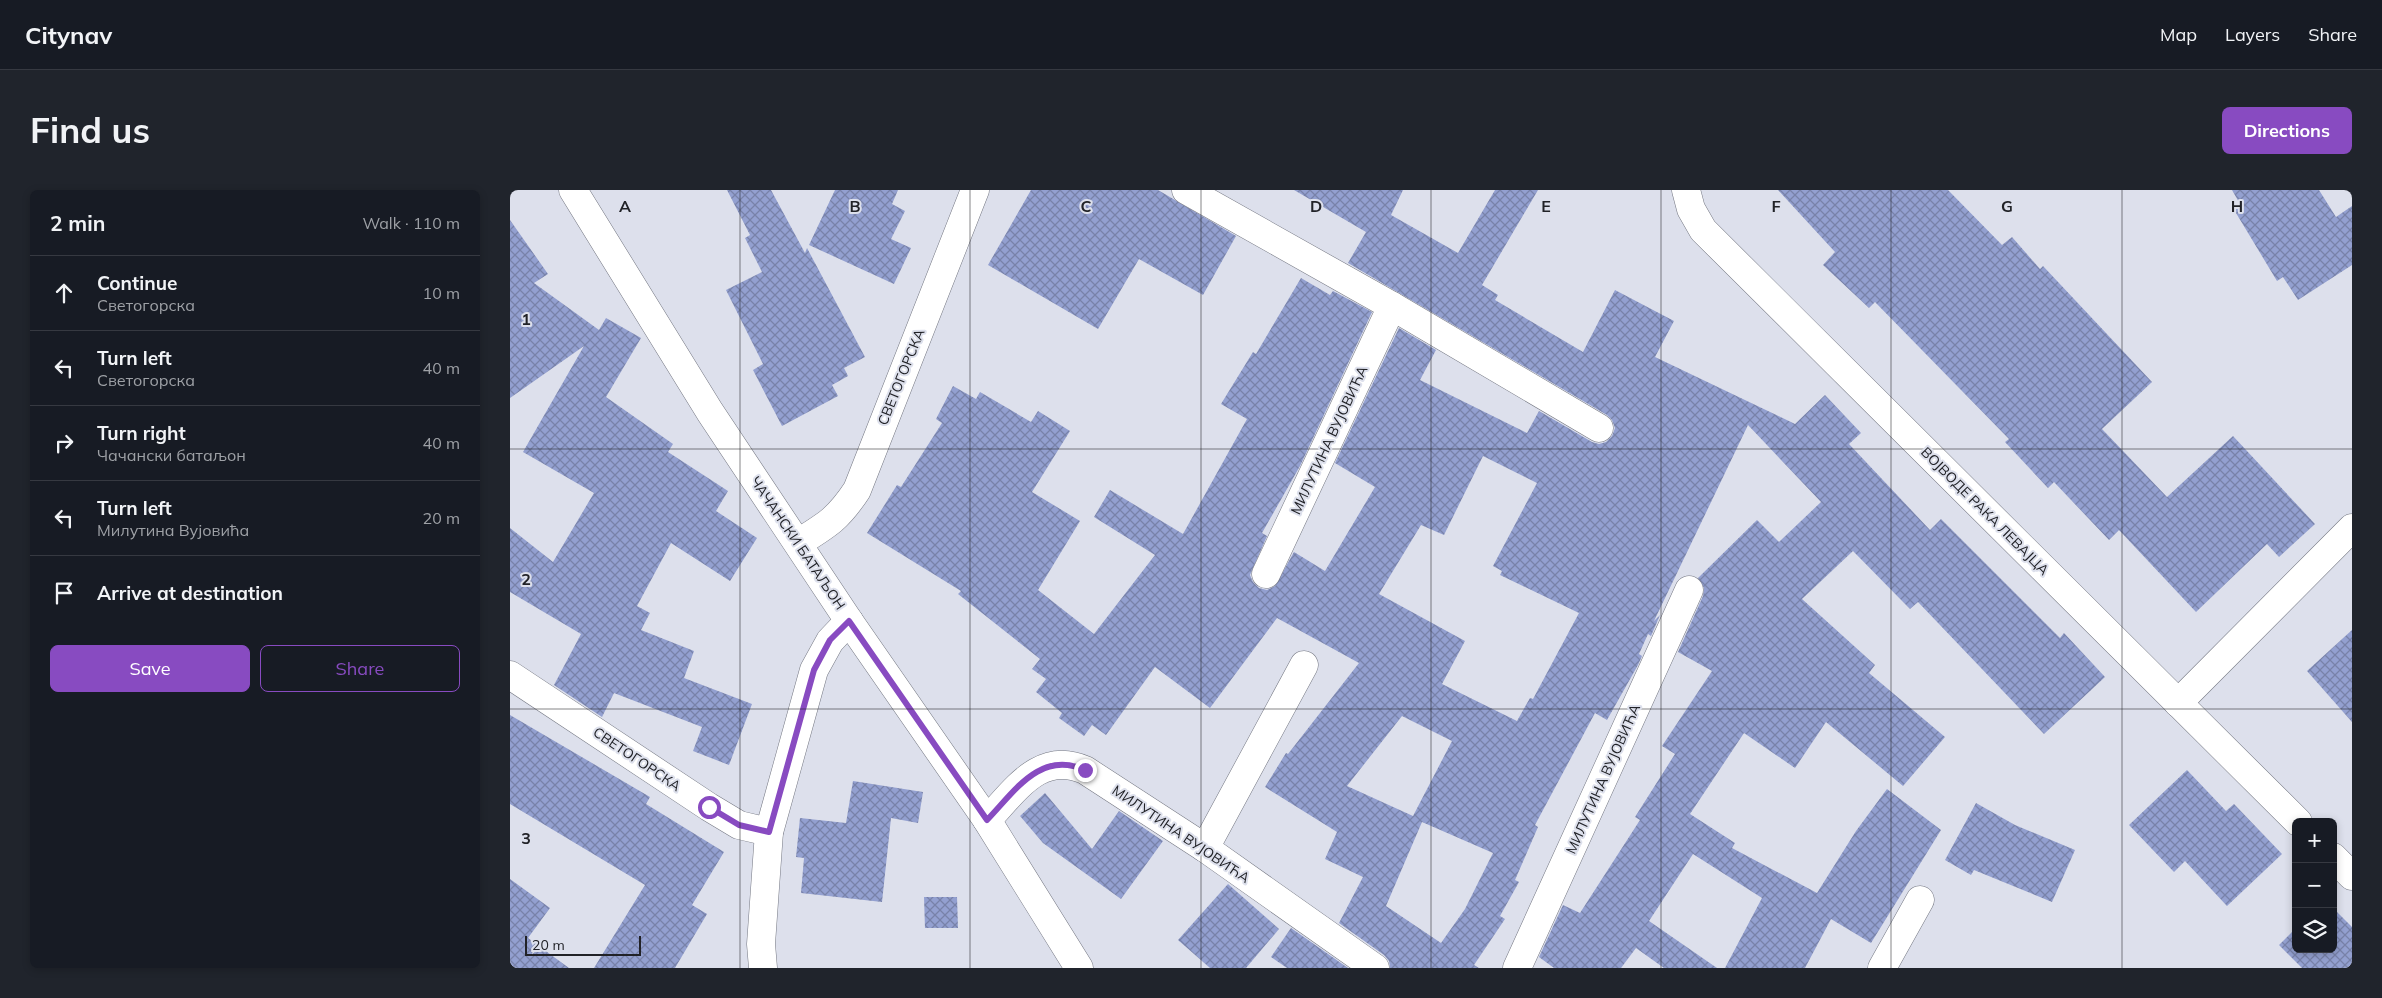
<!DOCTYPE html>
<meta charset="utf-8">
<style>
:root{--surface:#171b24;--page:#20242c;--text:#f1f3f6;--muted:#9ea1a6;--line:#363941;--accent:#884bc1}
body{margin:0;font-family:Mulish,sans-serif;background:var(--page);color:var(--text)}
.controls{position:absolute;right:15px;bottom:15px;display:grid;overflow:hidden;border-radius:8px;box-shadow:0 2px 8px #0003}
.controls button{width:45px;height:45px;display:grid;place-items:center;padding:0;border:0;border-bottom:1px solid var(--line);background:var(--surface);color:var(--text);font:25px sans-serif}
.scale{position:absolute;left:15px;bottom:12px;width:116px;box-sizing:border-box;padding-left:5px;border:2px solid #212227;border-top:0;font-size:14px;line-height:18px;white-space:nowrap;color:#212227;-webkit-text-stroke:4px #dde0ec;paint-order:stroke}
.stop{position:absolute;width:15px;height:15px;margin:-11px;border:4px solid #884bc1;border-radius:50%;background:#fff}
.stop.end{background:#884bc1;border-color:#fff;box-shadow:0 1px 5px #0008}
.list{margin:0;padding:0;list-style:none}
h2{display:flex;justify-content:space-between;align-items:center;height:65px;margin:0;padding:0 20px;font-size:21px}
h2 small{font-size:16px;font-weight:400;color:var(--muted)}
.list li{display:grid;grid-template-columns:32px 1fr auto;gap:15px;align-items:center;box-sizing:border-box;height:75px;padding:0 20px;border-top:1px solid var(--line)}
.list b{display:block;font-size:19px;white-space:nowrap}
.list p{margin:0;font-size:16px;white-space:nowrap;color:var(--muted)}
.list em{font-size:16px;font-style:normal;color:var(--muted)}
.actions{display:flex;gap:10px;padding:15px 20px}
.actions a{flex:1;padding:11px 0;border:1px solid var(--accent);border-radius:8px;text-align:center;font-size:18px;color:var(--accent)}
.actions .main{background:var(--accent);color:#fff}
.icon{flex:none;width:28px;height:28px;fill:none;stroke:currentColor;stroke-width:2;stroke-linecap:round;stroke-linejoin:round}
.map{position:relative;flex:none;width:1842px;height:778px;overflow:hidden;border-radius:8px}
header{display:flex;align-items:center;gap:30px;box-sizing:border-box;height:70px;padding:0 25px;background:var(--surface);border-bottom:1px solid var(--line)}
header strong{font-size:24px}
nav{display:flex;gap:28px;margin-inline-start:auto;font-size:18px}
.intro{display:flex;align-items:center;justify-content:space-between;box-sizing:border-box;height:120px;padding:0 30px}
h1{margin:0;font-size:35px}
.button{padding:12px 22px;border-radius:8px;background:var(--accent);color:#fff;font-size:18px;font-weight:700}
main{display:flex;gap:30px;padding:0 30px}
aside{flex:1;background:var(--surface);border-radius:8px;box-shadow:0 2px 8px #0003}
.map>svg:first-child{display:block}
.building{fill:url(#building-cross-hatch);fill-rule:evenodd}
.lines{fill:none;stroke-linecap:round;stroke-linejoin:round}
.minor-casing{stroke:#747782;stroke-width:29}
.minor{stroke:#fff;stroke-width:28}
.route{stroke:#884bc1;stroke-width:6}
.grid{fill:none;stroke:#212227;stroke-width:1;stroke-opacity:0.55}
.labels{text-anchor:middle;stroke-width:4;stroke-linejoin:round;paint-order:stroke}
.street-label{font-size:14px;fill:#212227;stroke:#dde0ec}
.grid-label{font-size:16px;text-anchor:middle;font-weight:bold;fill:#212227;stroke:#dde0ec;stroke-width:4;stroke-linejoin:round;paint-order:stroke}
</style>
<header>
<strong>Citynav</strong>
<nav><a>Map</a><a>Layers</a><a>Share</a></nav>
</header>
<div class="intro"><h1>Find us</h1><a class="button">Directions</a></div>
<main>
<aside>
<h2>2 min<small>Walk · 110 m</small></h2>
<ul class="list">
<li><svg class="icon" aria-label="ahead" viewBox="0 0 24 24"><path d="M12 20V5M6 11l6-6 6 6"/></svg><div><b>Continue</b><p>Светогорска</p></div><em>10 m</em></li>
<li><svg class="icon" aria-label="left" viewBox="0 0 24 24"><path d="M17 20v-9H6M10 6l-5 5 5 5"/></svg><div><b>Turn left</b><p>Светогорска</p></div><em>40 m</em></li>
<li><svg class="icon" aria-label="right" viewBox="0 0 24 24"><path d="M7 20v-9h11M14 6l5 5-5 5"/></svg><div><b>Turn right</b><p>Чачански батаљон</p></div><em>40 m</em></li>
<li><svg class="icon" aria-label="left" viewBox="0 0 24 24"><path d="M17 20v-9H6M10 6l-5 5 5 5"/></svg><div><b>Turn left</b><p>Милутина Вујовића</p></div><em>20 m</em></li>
<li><svg class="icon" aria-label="arrive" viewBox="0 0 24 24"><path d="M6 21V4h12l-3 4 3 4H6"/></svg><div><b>Arrive at destination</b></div></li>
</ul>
<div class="actions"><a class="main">Save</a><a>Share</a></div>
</aside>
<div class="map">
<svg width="1842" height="778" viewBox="0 0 1842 778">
<defs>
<pattern id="building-cross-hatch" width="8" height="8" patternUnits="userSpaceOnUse" patternTransform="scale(1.25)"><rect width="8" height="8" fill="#93a0d0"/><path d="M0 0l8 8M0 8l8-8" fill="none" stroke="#7882a9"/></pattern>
</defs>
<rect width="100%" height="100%" fill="#dde0ec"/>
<g class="building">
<polygon points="217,0 261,0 295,63 297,58 355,167 334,178 338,186 322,195 328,206 272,236 243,180 253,174 216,100 252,82 235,48 240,45"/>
<polygon points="325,0 388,0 382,14 395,21 381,49 401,58 384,94 299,55"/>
<polygon points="521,0 648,0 726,46 693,105 629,69 588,139 478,75"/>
<path d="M784 0H893L881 25 948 63 985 0H1028L972 95 988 105 985 110 1073 162 1105 100 1164 131 1145 167 1285 234 1315 205 1351 243 1339 254 1420 340 1431 329 1550 448 1554 443 1595 487 1534 544 1408 412 1400 419 1343 361 1292 409 1365 475 1359 483 1435 547 1393 596 1316 532 1285 578 1234 543 1180 624 1225 653 1222 658 1307 703 1346 641 1377 599 1431 640 1361 753 1321 729 1295 778H1215L1252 708 1183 664 1139 731 1207 778H1154L1126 758 1111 778H1044L1029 767 1053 715 1070 723 1130 630 1125 627 1165 564 1152 556 1202 481 1168 462 1193 406 1194 398 1188 388 1247 330 1269 352 1311 312 1238 235 1144 431 1150 425 1141 446 1138 444 1129 464 1132 466 1128 475 1097 530 1085 523 1025 635 1028 637 1005 690 1009 692 990 726 995 729 964 775 969 778H880L879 771 874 765 829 733 853 687 815 669 827 642 755 597 776 563 778 564 849 473 767 428 700 518 645 477 596 545 582 535 574 546 549 528 552 523 526 502 536 489 522 479 530 469 448 404 451 401 357 343 387 295 391 297 432 233 426 229 443 196 466 209 470 202 521 232 528 221 560 241 522 302 570 331 528 400 584 444 645 365 584 327 600 300 673 344 737 229 711 214 743 162 746 164 791 88 820 105 823 101 862 122 790 276 752 343 757 346 740 385 743 392 749 398 757 400 765 396 784 362 815 381 865 297 825 273 889 138 926 160 910 190 1017 243 1029 221 1082 252 1089 254 1096 252 1102 246 1105 238 1102 230 1097 225 838 73 856 42ZM973 266 1027 293 983 376 992 381 990 385 1069 423 1023 509 1020 508 1007 531 932 494 955 451 869 404 911 335 934 345ZM892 526 942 551 903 626 837 596ZM912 632 983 663 955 719 931 753 876 716Z"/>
<polygon points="1268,0 1438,0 1492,55 1502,47 1530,79 1533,76 1642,192 1592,239 1657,307 1723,246 1805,334 1769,367 1757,354 1686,422 1609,340 1599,350 1544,292 1538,298 1495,252 1499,249 1365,112 1359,118 1313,75 1325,62"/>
<polygon points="1722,0 1809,0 1826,27 1842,16 1842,75 1788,110 1773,87 1767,91 1723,18 1730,14"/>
<polygon points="0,30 38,84 24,93 89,140 96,128 131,148 96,207 163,254 158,262 218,301 206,321 247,348 220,391 161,353 127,416 140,423 131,440 184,461 174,488 242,514 219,575 183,561 192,537 104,503 92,527 44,495 71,444 0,402 0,338 43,372 84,303 13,262 74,156 0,208"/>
<polygon points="1842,440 1842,532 1797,481"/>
<polygon points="0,525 140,607 136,614 214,662 182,715 197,724 165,778 84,778 135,695 0,614"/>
<polygon points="1677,580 1716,621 1724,614 1772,664 1717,716 1675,671 1664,682 1619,635"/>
<polygon points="343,591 413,602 408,633 381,628 372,712 291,703 294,668 286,667 290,628 336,633"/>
<polygon points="535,603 582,659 609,621 653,651 611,709 533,653 510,626"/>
<polygon points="1466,613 1505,635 1565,660 1542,712 1464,680 1461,685 1435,670"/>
<polygon points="0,689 40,718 18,748 59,778 0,778"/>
<polygon points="718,694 769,739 736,778 700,778 668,750"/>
<polygon points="414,707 447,707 448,738 415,738"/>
<polygon points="1823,718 1842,737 1842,778 1792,778 1769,755 1786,738 1786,759 1823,759"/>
<polygon points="781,738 838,778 777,778 761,767"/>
</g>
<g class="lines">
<g class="minor-casing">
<g id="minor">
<polyline points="63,0 200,222 339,431 477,630 569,778"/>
<polyline points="676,0 882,116 1089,238"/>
<polyline points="1176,0 1181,19 1193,40 1788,632"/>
<path d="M288 353C317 335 328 329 347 300L465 0"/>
<polyline points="756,384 882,116"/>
<polyline points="0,485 199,617 229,635 259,642"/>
<polyline points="1668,513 1842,338"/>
<path d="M477 630C505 601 530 560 575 580L695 658 865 778"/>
<polyline points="695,658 794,475"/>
<polyline points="1823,667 1842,686"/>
<polyline points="253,778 251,754 259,642 304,480 320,451 339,431"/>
<polyline points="1007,778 1179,400"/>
<polyline points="1372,778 1410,710"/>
</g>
</g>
<use href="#minor" class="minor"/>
</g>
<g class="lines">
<path class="route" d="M199 617 229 635 259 642 304 480 320 450 339 431 477 630C505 601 530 560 575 580"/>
</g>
<path class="grid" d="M230 0V778M460 0V778M691 0V778M921 0V778M1151 0V778M1381 0V778M1612 0V778M0 259H1842M0 519H1842"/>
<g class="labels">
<g class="street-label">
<text transform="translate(391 187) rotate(-68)" y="5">СВЕТОГОРСКА</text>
<text transform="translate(819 250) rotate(-65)" y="5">МИЛУТИНА ВУЈОВИЋА</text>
<text transform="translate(1475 321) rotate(45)" y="5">ВОЈВОДЕ РАКА ЛЕВАЈЦА</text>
<text transform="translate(288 353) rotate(56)" y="5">ЧАЧАНСКИ БАТАЉОН</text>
<text transform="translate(127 569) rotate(34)" y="5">СВЕТОГОРСКА</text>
<text transform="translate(1093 589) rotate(-66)" y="5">МИЛУТИНА ВУЈОВИЋА</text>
<text transform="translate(671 644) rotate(34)" y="5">МИЛУТИНА ВУЈОВИЋА</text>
</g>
</g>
<g class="grid-label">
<text x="115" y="22">A</text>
<text x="345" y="22">B</text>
<text x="576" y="22">C</text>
<text x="806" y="22">D</text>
<text x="1036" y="22">E</text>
<text x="1266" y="22">F</text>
<text x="1497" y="22">G</text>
<text x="1727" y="22">H</text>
<text x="16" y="135">1</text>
<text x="16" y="395">2</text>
<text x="16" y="654">3</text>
</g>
</svg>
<div class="controls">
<button>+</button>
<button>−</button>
<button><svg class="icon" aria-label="layers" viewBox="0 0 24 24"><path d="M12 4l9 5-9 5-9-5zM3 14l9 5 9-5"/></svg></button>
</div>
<div class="scale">20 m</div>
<div class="stop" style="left:199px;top:617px"></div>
<div class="stop end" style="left:575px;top:580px"></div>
</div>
</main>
